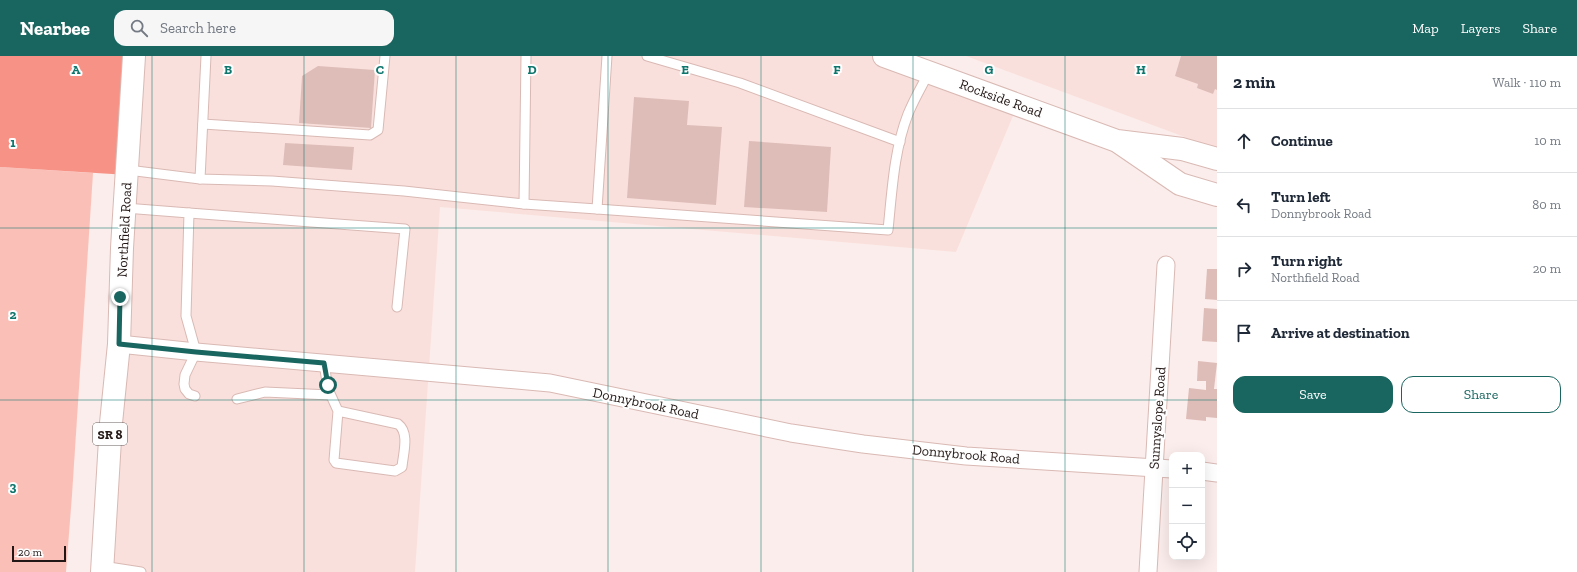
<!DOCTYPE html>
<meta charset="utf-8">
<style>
:root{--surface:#fff;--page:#f6f6f7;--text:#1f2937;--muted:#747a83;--line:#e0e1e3;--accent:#19655f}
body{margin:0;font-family:"Zilla Slab",serif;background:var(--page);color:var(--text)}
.controls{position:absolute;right:12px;bottom:12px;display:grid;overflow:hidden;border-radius:8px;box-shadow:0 4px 16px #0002}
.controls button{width:36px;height:36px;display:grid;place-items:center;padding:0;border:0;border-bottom:1px solid var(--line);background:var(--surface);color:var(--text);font:20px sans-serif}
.scale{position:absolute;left:12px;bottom:10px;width:54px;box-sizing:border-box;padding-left:4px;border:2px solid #221715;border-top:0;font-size:11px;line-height:14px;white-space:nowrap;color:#221715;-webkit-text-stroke:3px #fefefe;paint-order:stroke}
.stop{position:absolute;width:12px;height:12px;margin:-9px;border:3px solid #19655f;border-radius:50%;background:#fff}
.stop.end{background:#19655f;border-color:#fff;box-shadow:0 1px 4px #0008}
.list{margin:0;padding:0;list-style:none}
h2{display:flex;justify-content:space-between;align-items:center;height:52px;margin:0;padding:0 16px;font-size:17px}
h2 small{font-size:13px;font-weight:400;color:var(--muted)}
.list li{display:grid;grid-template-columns:26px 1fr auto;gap:12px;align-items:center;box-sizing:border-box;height:64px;padding:0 16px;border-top:1px solid var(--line)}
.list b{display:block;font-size:15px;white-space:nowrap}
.list p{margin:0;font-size:13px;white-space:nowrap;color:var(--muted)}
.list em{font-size:13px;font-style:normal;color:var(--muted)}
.actions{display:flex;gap:8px;padding:12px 16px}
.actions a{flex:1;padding:9px 0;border:1px solid var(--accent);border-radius:12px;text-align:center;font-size:14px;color:var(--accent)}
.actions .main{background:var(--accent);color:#fff}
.icon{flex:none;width:22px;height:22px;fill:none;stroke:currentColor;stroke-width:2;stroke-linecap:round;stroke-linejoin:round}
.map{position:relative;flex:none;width:1217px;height:516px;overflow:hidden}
header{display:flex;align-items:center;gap:24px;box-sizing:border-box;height:56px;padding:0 20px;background:var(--accent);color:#fff}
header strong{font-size:19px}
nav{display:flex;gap:22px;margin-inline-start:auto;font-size:14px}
.search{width:280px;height:36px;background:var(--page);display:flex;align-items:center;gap:10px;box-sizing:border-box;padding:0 14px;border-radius:12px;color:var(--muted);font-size:15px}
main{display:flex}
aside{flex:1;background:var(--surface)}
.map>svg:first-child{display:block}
.built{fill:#fae0dc}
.green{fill:#fac0b8}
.forest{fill:#f79386}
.building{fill:#debdb8}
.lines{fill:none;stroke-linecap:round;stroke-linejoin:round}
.lane-casing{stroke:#d9b9b4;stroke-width:11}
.street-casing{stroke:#d9b9b4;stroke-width:19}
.primary-casing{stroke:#d9b9b4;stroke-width:24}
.lane{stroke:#fff;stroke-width:9}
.street{stroke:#fff;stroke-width:17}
.primary{stroke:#fff;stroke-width:22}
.route{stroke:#19655f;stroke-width:5}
.grid{fill:none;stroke:#0f766e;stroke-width:1;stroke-opacity:0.55}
.labels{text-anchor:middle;stroke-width:4;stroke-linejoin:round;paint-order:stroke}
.shield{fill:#fefefe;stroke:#645c5b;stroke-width:1}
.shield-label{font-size:13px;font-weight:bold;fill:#221715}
.street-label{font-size:14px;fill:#221715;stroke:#fefefe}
.grid-label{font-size:13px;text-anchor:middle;font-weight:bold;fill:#0f766e;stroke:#fefefe;stroke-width:4;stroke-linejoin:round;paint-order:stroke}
</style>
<header>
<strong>Nearbee</strong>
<div class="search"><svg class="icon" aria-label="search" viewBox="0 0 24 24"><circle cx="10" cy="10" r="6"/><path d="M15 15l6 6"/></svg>Search here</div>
<nav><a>Map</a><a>Layers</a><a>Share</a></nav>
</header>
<main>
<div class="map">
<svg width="1217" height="516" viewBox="0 0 1217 516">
<rect width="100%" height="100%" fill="#fbedeb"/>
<g class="built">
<polygon points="134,0 884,0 1018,48 956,196 440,151 415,516 102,516"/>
<polygon points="966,0 1217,0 1217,92 1201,87"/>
</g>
<polygon class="green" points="0,111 93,117 72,439 66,516 0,516"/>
<polygon class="forest" points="0,0 134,0 128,119 0,111"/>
<g class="building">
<polygon points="1181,0 1217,0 1217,34 1215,33 1213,38 1197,32 1198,28 1175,20"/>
<polygon points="318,10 375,14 371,72 299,67 302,20"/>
<polygon points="634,41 689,45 687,69 722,71 716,149 627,142"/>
<polygon points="749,85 831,91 827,156 744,151"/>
<polygon points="285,87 354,91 352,114 283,109"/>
<polygon points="1207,213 1217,213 1217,244 1205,243"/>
<polygon points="1204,252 1217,253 1217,286 1202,285"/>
<polygon points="1198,305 1217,307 1214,333 1217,333 1217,362 1206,361 1206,365 1186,363 1189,332 1206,334 1206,325 1197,325"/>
</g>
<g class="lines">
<g class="lane-casing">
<g id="lane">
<path d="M607 0 597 153 888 174C892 135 894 94 908 58 914 43 922 30 929 16"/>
<polyline points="647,0 740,27 900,86"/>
<polyline points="203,68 370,79 378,74 385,0"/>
<polyline points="128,114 200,123 272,125 404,135 524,148 597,153"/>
<polyline points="200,123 206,0"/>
<polyline points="524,148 526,0"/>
<polyline points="125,152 189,157 186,260 196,296 185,319 184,328 185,333 189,338 195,340"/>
<polyline points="189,157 405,173 397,251"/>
<path d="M324 307 328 333 338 355 398 368C410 377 403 398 402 411L395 415 336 407 334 404 338 355"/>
<polyline points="237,343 265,336 330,339"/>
<polyline points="102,510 141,516"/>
</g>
</g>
<g class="street-casing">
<g id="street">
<polyline points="119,288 196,296 550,327 791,377 863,388 966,400 1172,413"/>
<polyline points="1202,415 1217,417"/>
<polyline points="1148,516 1166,209"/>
</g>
</g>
<g class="primary-casing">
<g id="primary">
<polyline points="884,0 1117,85 1182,93 1217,103"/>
<polyline points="1120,87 1180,128 1217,139"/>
<polyline points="102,516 111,367 119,288 122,192 134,0"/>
</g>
</g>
<use href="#lane" class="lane"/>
<use href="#street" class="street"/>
<use href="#primary" class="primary"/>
</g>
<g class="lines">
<polyline class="route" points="120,241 119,288 196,296 324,307 328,329"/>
</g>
<path class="grid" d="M152 0V516M304 0V516M456 0V516M608 0V516M761 0V516M913 0V516M1065 0V516M0 172H1217M0 344H1217"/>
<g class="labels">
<rect class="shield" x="93" y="367" width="34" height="22" rx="3"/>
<g class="shield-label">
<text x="110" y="383">SR 8</text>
</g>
<g class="street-label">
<text transform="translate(1001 42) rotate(20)" y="5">Rockside Road</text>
<text transform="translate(124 174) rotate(-87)" y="5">Northfield Road</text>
<text transform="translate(646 347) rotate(12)" y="5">Donnybrook Road</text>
<text transform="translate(1157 362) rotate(-86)" y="5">Sunnyslope Road</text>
<text transform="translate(966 398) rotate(5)" y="5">Donnybrook Road</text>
</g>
</g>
<g class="grid-label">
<text x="76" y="18">A</text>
<text x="228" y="18">B</text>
<text x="380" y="18">C</text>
<text x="532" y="18">D</text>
<text x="685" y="18">E</text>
<text x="837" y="18">F</text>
<text x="989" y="18">G</text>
<text x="1141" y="18">H</text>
<text x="13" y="91">1</text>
<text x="13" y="263">2</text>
<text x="13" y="435">3</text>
</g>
</svg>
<div class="controls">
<button>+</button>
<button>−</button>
<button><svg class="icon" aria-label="locate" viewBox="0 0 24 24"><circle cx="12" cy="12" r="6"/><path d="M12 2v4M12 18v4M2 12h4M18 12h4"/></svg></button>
</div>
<div class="scale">20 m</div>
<div class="stop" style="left:328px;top:329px"></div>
<div class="stop end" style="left:120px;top:241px"></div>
</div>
<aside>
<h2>2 min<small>Walk · 110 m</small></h2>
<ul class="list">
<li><svg class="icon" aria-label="ahead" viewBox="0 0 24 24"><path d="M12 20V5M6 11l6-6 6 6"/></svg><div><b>Continue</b></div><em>10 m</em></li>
<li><svg class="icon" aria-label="left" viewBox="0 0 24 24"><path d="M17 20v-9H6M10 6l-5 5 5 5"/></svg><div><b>Turn left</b><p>Donnybrook Road</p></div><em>80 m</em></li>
<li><svg class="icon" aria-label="right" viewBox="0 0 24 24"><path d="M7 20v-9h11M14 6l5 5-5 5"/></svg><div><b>Turn right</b><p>Northfield Road</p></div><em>20 m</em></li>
<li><svg class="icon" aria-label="arrive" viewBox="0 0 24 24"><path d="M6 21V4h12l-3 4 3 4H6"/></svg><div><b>Arrive at destination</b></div></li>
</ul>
<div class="actions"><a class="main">Save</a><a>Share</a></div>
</aside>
</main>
